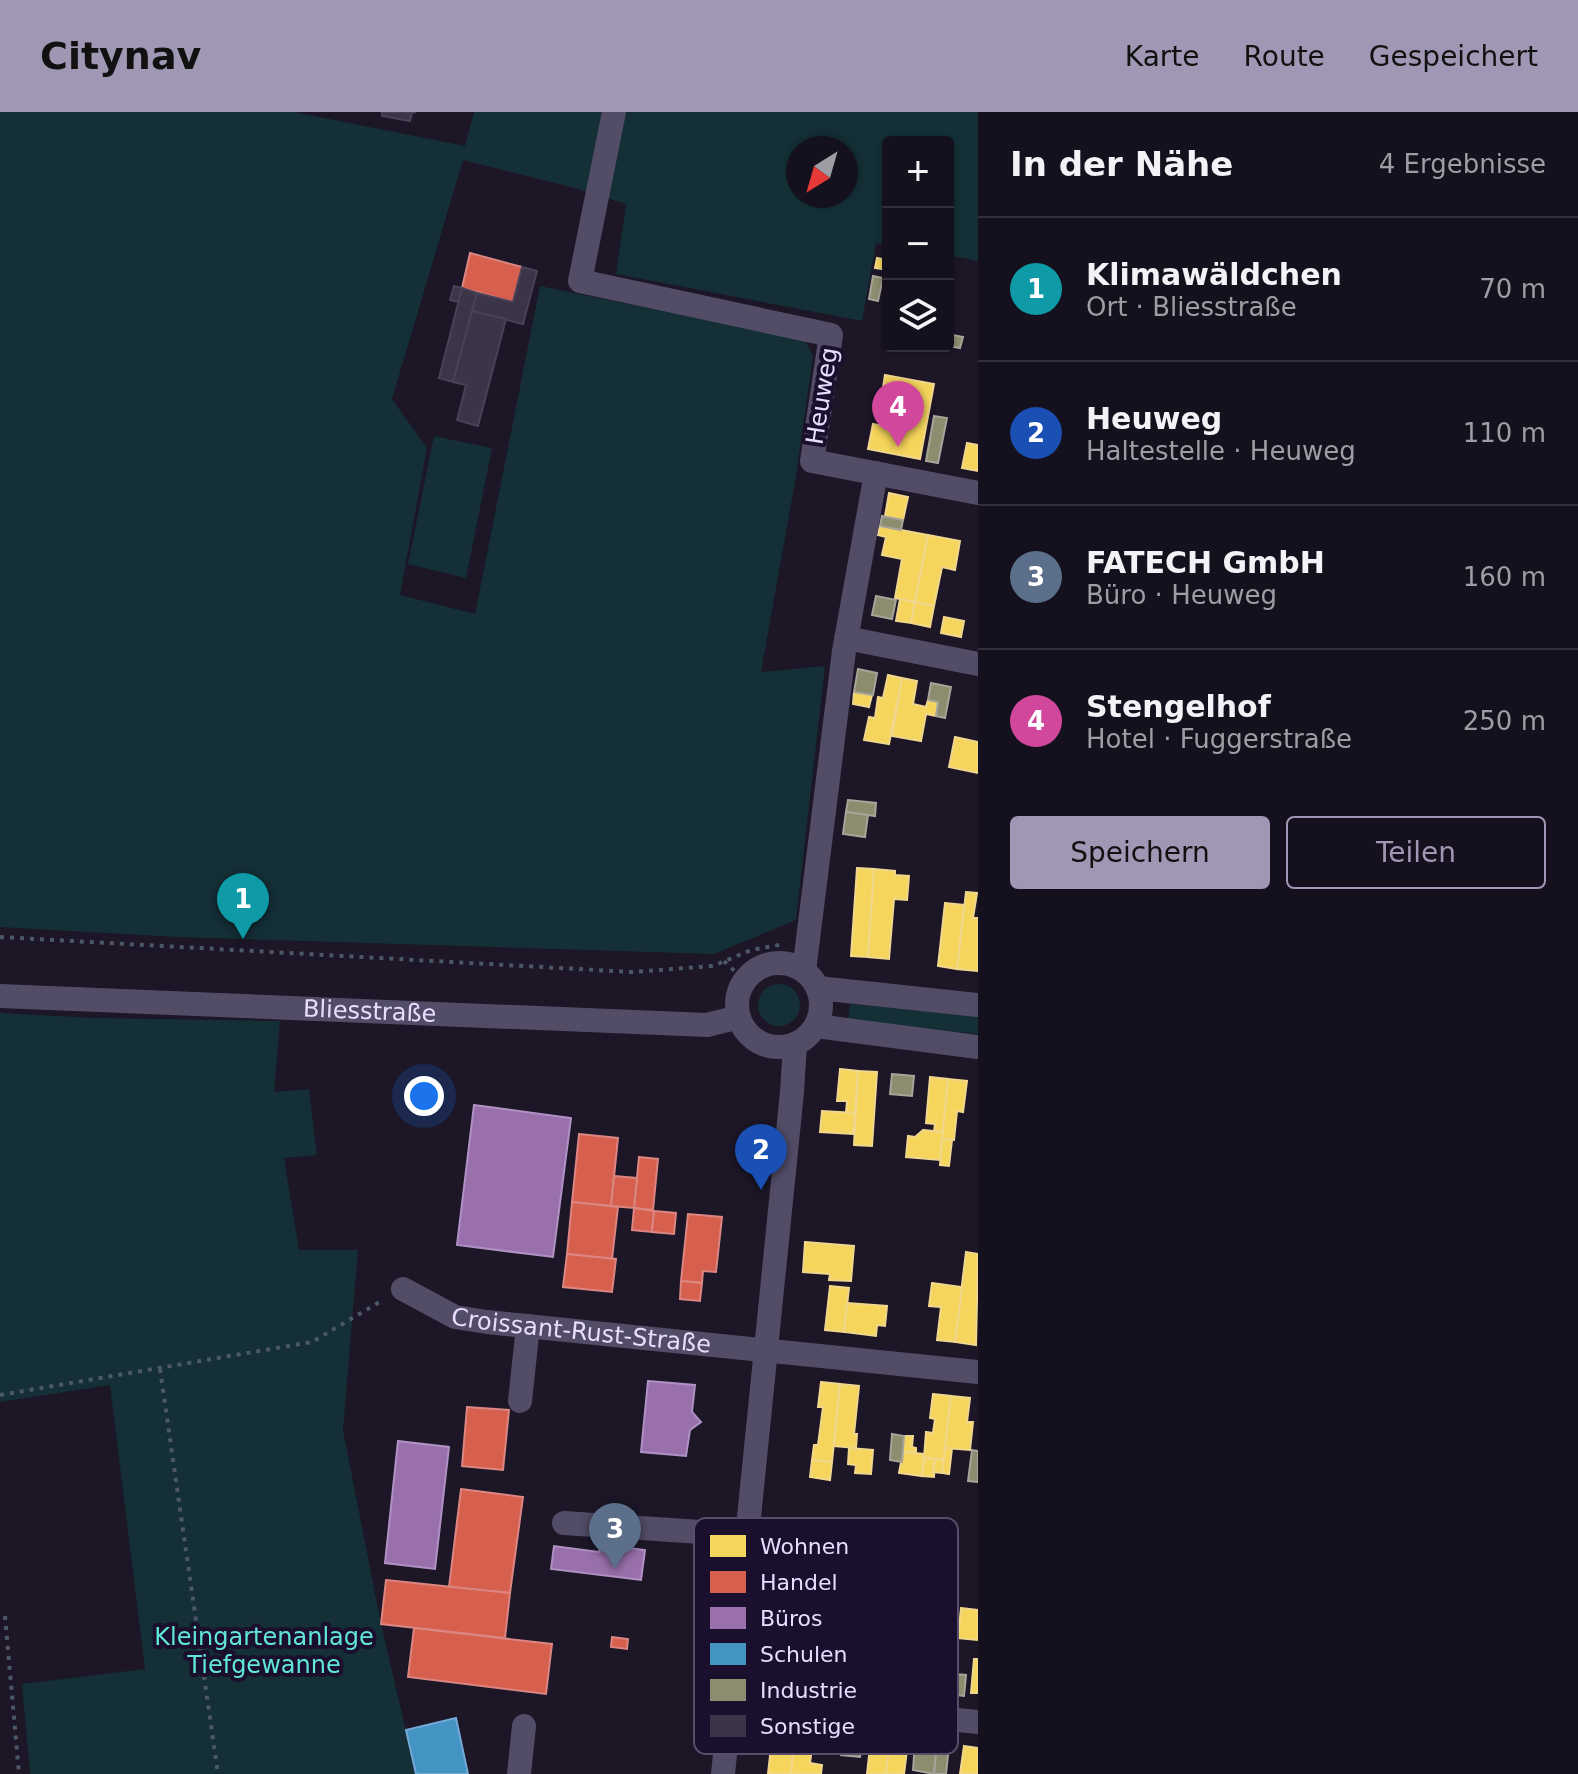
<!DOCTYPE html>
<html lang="de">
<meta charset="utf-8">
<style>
:root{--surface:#15101d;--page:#221e2a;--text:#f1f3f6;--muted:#9d9da4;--line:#34303b;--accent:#9f97b3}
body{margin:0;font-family:"DejaVu Sans",sans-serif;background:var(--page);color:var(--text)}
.controls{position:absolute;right:24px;top:24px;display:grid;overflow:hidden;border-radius:8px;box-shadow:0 2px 6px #0004}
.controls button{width:72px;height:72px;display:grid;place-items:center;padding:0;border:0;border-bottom:2px solid var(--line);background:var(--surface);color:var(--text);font:40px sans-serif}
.compass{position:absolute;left:786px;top:24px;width:72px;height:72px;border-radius:50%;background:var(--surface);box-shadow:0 2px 6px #0004;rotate:217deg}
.you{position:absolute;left:424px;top:984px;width:28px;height:28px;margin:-20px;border:6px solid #fff;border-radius:50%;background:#1a73e8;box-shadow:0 0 0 12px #1a73e833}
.badge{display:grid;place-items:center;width:52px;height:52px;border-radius:50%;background:var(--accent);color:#fff;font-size:26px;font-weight:700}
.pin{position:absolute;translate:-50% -66px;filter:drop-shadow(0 2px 4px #0008)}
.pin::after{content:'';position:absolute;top:42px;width:28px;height:24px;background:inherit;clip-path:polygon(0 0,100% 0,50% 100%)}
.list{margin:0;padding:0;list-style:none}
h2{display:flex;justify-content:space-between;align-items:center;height:104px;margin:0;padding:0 32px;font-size:34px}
h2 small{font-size:26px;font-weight:400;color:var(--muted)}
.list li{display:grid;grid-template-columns:52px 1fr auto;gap:24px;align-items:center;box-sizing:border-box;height:144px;padding:0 32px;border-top:2px solid var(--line)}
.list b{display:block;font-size:30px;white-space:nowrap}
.list p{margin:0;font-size:26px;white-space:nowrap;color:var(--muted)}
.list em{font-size:26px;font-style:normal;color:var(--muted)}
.actions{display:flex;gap:16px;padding:24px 32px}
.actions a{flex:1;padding:18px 0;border:2px solid var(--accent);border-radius:8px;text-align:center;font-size:28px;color:var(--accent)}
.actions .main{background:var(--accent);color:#111}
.icon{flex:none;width:44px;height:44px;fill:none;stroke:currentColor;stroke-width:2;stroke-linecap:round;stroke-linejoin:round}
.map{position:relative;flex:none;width:978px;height:1662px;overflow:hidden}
header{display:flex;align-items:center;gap:48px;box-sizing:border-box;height:112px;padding:0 40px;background:var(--accent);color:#111}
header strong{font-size:38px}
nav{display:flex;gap:44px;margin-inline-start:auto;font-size:28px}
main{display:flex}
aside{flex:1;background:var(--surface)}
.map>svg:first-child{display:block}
.green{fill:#142f36;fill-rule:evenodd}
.homes{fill:#f6d55c;stroke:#f1d78d;stroke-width:2}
.shops{fill:#d6604d;stroke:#db8682;stroke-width:2}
.offices{fill:#9970ab;stroke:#b091c4;stroke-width:2}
.schools{fill:#4393c3;stroke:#74a9d5;stroke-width:2}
.industry{fill:#8c8c6e;stroke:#a7a49a;stroke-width:2}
.building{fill:#3c3548;stroke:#4a4159;stroke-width:2}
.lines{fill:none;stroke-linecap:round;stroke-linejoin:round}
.path{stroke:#4c5769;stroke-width:4;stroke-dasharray:4 6;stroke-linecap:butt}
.minor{stroke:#524c67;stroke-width:24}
.labels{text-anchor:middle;stroke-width:8;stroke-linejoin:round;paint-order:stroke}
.street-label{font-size:24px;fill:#e6ddff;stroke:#1a102d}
.park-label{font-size:24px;fill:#61e7da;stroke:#1a102d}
.key{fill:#1a102d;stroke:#574e6c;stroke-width:2}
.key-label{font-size:22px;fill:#e6ddff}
</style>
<header>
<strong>Citynav</strong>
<nav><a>Karte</a><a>Route</a><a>Gespeichert</a></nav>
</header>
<main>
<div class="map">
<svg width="978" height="1662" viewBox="0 0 978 1662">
<rect width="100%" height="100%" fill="#1c1627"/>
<g class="green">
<path d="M0 0H294L465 34 474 0H978V149L948 143V30H888V133L876 131 862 209 616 162 626 92 575 76 463 48 392 287 427 336 400 483 475 502 540 174 805 228 813 244 795 370 761 560 825 554 796 808 714 842 178 825 0 815ZM798 36H846V84H798Z"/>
<polygon points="434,324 492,336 466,466 408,452"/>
<circle cx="779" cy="893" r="21"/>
<polygon points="850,892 978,904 978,922 848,908"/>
<polygon points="0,901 97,906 280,909 274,980 309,977 317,1043 284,1046 299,1138 358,1138 343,1318 381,1512 416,1662 30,1662 22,1572 145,1557 110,1273 0,1290"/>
</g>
<g class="homes">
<polygon points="877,146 888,148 888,158 875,156"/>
<polygon points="885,263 934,272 920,347 868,337 873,312 889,315 893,290 881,287"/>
<polygon points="967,331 978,333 978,359 962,356"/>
<polygon points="889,381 908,385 903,408 885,404"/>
<polygon points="880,414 928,423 915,490 895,486 902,447 882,443 886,425 878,423"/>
<polygon points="928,423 960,429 955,458 942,455 934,494 915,490"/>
<polygon points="900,487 915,490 911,511 896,509"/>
<polygon points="915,490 934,494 930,515 911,511"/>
<polygon points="944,505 964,509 961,525 941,521"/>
<polygon points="888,563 902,566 889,632 864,628 869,605 875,606 878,585 883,586"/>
<polygon points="902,566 917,569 913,592 926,595 928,588 938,590 936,604 926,602 921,629 892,624"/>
<polygon points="854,580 872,583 869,595 853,592"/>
<polygon points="955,625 978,630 978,661 949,655"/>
<polygon points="857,756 874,757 868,845 851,844"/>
<polygon points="874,757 895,759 895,763 909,764 907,788 894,787 889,847 868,845"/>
<polygon points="966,780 977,781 973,806 978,806 978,859 957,857"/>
<polygon points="945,791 964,793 957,857 938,854"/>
<polygon points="840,957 858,959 855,1001 846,1000 847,989 837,989"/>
<polygon points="858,959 877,960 872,1034 854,1033"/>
<polygon points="930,965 948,967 943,1020 934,1019 935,1012 926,1011"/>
<polygon points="948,967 967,969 963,1000 957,999 954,1028 942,1027"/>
<polygon points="822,999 855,1001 853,1022 820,1020"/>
<polygon points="923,1018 943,1020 940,1048 906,1045 908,1024 915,1025"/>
<polygon points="942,1027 952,1028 949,1054 940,1053"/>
<polygon points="805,1130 854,1134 851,1169 829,1168 830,1162 803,1160"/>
<polygon points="966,1140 978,1142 976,1233 955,1230"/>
<polygon points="932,1171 962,1175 955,1230 937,1228 941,1195 929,1194"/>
<polygon points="830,1174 849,1176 844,1220 825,1218"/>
<polygon points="847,1191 887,1194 885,1214 877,1213 876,1224 844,1220"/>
<polygon points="821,1270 840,1272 832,1350 812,1348 814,1333 818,1333 823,1295 818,1295"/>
<polygon points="840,1272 859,1274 854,1322 857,1322 856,1336 834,1334"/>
<polygon points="933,1282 951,1284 944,1348 924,1346 926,1320 933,1321 935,1307 930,1306"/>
<polygon points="951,1284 970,1286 967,1310 973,1310 970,1338 945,1336"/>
<polygon points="904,1324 913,1324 912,1335 916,1336 916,1341 903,1340"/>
<polygon points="849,1336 873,1338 871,1362 855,1361 856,1353 848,1352"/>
<polygon points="945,1336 952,1336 949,1362 942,1361"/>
<polygon points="903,1340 924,1342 922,1364 899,1361"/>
<polygon points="924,1346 935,1347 934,1365 922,1364"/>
<polygon points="935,1347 944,1348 942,1361 933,1360"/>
<polygon points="812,1348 832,1350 830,1368 810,1365"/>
<polygon points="961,1496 978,1498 978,1528 958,1526"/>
<polygon points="974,1547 978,1547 978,1581 971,1581"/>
<polygon points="773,1616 795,1619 791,1662 768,1662"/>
<polygon points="795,1619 814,1620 810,1651 822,1653 821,1662 791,1662"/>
<polygon points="871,1626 890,1628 886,1662 867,1662"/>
<polygon points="890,1628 908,1630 904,1662 886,1662"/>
<polygon points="964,1634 978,1636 978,1662 960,1662"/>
</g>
<g class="shops">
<polygon points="470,141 522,155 513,190 462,176"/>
<polygon points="579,1022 618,1026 611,1094 572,1090"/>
<polygon points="639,1045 658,1047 653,1098 634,1096"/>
<polygon points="614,1064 637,1066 634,1096 611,1094"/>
<polygon points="572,1090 618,1095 612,1147 567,1142"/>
<polygon points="634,1096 654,1099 652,1120 632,1118"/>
<polygon points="654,1099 676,1101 674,1122 652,1120"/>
<polygon points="688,1102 722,1105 716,1160 703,1159 702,1171 681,1169"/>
<polygon points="567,1142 616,1147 612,1180 563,1175"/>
<polygon points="681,1169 702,1171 700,1189 680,1187"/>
<polygon points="467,1295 509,1298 503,1358 462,1354"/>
<polygon points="461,1377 523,1385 510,1481 449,1475"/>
<polygon points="386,1468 510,1481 505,1526 381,1512"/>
<polygon points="414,1516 552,1532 546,1582 408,1565"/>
<polygon points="612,1525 628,1527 627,1537 611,1535"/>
</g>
<g class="offices">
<polygon points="474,993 571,1006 553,1145 457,1133"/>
<polygon points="648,1269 695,1273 692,1300 701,1310 690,1318 686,1344 641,1340"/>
<polygon points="398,1329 449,1335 435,1457 385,1451"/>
<polygon points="600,1432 645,1438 641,1468 551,1457 554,1434 599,1440"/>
</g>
<polygon class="schools" points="456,1606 468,1662 416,1662 406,1618"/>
<g class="industry">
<polygon points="873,164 883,166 878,189 869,187"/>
<polygon points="948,222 963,225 960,236 948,234"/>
<polygon points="934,304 947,306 938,351 926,349"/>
<polygon points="882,404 903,408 901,418 880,414"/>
<polygon points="876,484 896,488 892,507 872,503"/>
<polygon points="858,557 877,561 873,583 854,580"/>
<polygon points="931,571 951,575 945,606 936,604 938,590 928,588"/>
<polygon points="848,688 876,691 875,704 846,700"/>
<polygon points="846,700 868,703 865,725 843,722"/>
<polygon points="892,962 914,964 912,984 890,982"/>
<polygon points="892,1322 904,1324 902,1350 890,1348"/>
<polygon points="972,1338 978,1339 978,1370 968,1369"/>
<polygon points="931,1549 956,1552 955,1562 966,1563 964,1584 928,1580"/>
<polygon points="843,1623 862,1626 860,1645 841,1643"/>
<polygon points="915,1631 937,1633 934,1662 913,1658"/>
<polygon points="937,1633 949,1634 946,1662 934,1662"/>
</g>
<g class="building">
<polygon points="382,0 416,0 412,1 410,9 382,4"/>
<polygon points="522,155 537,159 523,212 472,199 477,181 513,190"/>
<polygon points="454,174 462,176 458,190 450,188"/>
<polygon points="462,176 477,181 453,270 439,266"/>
<polygon points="472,199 506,207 478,314 457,308 466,273 453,270"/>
</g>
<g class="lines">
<g class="path">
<polyline points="0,825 632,860 713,854 751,838 784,832"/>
<polyline points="724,849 745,869"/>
<polyline points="160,1257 218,1662"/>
<polyline points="0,1283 312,1230 383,1188"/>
<polyline points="5,1504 19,1662"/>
</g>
<g class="minor">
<polyline points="614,0 580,169 831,223 812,349 978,381"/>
<polyline points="846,526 978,552"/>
<circle cx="779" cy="893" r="42"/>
<polyline points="804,859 844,539 876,361"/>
<polyline points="818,876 978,893"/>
<path id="s1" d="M0 884 707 913 739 905"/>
<polyline points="816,914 978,935"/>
<path id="s2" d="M403 1177 455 1205 487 1210 978 1260"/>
<polyline points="520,1289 528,1214"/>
<polyline points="564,1411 747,1423"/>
<polyline points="731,1585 978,1610"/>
<polyline points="519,1662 524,1614"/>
<polyline points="723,1662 792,980 795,932"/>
</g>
</g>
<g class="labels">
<g class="street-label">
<text transform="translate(822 284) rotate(-81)" y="8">Heuweg</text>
<text dy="8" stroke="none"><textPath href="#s1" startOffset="370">Bliesstraße</textPath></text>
<text dy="8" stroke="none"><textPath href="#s2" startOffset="186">Croissant-Rust-Straße</textPath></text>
</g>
<g class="park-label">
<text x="264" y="1533">Kleingartenanlage<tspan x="264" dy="28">Tiefgewanne</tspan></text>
</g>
</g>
<rect x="694" y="1406" width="264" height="236" rx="12" class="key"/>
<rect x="710" y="1423" width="36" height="22" fill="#f6d55c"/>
<rect x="710" y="1459" width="36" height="22" fill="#d6604d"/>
<rect x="710" y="1495" width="36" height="22" fill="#9970ab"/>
<rect x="710" y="1531" width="36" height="22" fill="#4393c3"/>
<rect x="710" y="1567" width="36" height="22" fill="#8c8c6e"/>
<rect x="710" y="1603" width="36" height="22" fill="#3c3548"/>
<g class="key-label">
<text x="760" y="1442">Wohnen</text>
<text x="760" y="1478">Handel</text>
<text x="760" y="1514">Büros</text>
<text x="760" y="1550">Schulen</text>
<text x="760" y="1586">Industrie</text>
<text x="760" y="1622">Sonstige</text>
</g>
</svg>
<div class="controls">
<button>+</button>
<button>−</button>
<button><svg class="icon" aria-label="layers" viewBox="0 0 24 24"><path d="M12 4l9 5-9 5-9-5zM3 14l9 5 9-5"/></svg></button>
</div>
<svg class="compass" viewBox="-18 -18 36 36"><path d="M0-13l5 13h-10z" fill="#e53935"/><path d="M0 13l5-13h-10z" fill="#9d9da4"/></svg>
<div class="you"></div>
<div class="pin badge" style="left:243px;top:827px;background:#0f9aa8">1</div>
<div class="pin badge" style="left:761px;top:1078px;background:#1a4fb4">2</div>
<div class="pin badge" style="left:615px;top:1457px;background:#5c6f8a">3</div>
<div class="pin badge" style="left:898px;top:335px;background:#d1479c">4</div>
</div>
<aside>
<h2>In der Nähe<small>4 Ergebnisse</small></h2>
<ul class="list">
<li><span class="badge" style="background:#0f9aa8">1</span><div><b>Klimawäldchen</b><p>Ort · Bliesstraße</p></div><em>70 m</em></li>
<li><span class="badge" style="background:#1a4fb4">2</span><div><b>Heuweg</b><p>Haltestelle · Heuweg</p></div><em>110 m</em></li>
<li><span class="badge" style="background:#5c6f8a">3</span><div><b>FATECH GmbH</b><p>Büro · Heuweg</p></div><em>160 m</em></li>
<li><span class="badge" style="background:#d1479c">4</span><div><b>Stengelhof</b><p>Hotel · Fuggerstraße</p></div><em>250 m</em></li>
</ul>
<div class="actions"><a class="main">Speichern</a><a>Teilen</a></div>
</aside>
</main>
